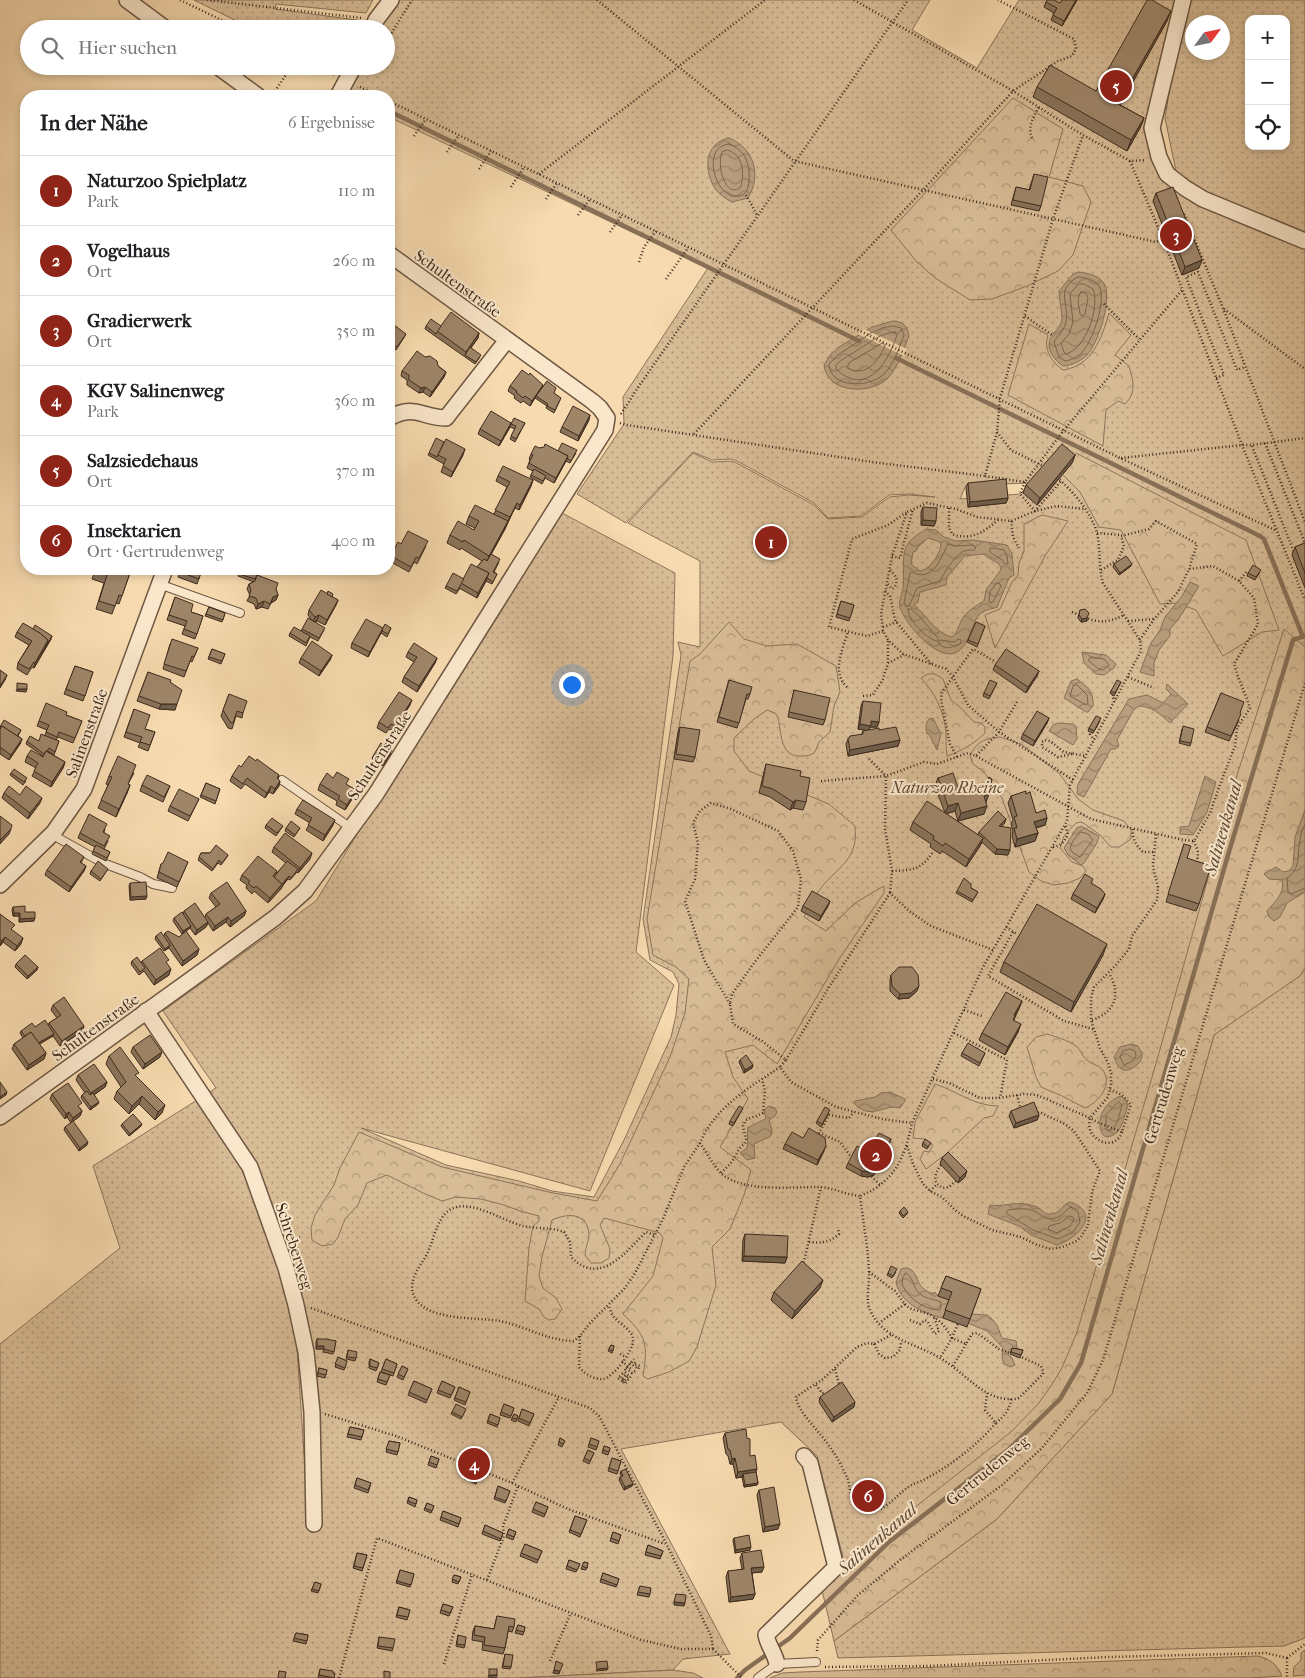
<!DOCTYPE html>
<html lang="de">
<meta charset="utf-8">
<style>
:root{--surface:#fff;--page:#f2f2f2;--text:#202124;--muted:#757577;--line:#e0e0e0;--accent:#8f2418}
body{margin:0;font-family:"IM FELL French Canon",serif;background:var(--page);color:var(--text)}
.controls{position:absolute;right:15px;top:15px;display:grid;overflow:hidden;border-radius:10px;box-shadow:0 2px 8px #0003}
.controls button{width:45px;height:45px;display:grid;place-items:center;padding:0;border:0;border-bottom:1px solid var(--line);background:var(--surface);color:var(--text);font:25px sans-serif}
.compass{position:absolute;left:1185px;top:15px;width:45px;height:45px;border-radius:50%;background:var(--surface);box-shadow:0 2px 8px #0003;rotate:57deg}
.you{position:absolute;left:571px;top:684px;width:18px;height:18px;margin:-12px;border:4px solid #fff;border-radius:50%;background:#1a73e8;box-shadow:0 0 0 8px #1a73e833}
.badge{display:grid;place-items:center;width:32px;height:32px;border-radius:50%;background:var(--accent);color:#fff;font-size:16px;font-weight:700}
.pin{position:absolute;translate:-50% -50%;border:2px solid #fff;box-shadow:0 1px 5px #0006}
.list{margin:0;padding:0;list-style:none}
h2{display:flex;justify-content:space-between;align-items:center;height:65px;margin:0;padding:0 20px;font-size:21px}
h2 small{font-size:16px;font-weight:400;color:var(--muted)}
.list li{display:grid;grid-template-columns:32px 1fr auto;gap:15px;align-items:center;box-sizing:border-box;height:70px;padding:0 20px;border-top:1px solid var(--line)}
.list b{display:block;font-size:19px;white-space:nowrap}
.list p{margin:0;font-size:16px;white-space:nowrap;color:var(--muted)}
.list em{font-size:16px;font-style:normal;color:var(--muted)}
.icon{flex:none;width:28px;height:28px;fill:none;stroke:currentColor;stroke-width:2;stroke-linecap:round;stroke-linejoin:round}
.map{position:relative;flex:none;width:1305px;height:1678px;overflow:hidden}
.search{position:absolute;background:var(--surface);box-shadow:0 2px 8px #0003;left:20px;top:20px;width:375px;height:55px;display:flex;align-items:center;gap:12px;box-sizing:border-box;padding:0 18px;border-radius:28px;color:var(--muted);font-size:19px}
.panel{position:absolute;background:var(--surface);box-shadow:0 2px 8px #0003;left:20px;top:90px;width:375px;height:485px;border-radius:20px}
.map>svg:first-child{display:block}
.green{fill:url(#green-dots);stroke:#8c745a;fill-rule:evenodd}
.forest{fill:url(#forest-crowns);stroke:#8c745a}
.water{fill:url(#water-waves);stroke:#887057;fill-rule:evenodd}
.pier{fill:#f7daaf}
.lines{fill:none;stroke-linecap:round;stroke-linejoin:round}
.shore{stroke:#7c644d;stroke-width:1}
.stream{stroke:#887057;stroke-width:4.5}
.service-casing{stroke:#6d5742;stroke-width:10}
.minor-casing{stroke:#6d5742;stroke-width:18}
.path{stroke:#3f2b1d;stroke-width:2.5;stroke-dasharray:1 2.5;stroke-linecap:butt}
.service{stroke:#fae7cb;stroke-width:8}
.minor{stroke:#fae7cb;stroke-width:15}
.wall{fill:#89735a;stroke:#3f2b1d}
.shaded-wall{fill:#6f5e4a;stroke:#3f2b1d}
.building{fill:#9f8669;stroke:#3f2b1d}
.labels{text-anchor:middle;stroke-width:4;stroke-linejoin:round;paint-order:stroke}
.street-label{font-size:16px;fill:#3f2b1d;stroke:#fae7cb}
.park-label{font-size:16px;font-style:italic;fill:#5e4835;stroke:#fae7cb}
.water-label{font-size:18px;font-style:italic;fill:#5d4835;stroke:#fae7cb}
</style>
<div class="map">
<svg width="1305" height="1678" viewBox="0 0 1305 1678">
<defs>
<pattern id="green-dots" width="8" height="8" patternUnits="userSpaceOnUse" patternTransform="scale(1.25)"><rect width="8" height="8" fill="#d8bc96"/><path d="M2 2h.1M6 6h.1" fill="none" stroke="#b1997a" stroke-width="1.8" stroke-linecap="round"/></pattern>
<pattern id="forest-crowns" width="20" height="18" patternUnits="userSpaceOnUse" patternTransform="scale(1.25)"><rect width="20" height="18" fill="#d8bc96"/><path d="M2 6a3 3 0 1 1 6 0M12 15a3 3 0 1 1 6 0" fill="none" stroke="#b1997a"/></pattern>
<pattern id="water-waves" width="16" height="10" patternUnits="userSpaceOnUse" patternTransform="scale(1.25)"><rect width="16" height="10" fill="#b89e7d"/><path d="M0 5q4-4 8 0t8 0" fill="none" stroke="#978166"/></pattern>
</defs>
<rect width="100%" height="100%" fill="#f7daaf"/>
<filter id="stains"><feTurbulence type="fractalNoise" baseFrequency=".004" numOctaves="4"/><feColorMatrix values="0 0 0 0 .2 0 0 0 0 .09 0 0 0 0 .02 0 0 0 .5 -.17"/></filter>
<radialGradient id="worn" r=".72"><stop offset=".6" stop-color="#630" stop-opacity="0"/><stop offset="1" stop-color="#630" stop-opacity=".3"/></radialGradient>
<g class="green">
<polygon points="194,0 373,0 366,13 276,4 275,9 371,22 367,29 253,29"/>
<path d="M392 0H930L912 30 977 68 1019 0H1176L1154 82V118L1160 156 1177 176 1165 118 1184 0H1305V647L1284 630 1278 661 1072 1360 1048 1397 1002 1443 846 1569 817 1456 781 1422 621 1449 730 1654 683 1659 673 1670 518 1678H0V1344L120 1248 93 1166 216 1088 163 1011 316 901 381 795 562 513 675 573 673 656 636 952 674 985 590 1191 361 1128 446 1165 519 1181 552 1191 594 1197 624 1140 671 1037 676 1015 679 984 673 972 650 960 643 919 681 655 678 642 700 647V561L628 523 693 453 712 462 733 461 814 505 828 519 862 517 889 497 909 495 935 497 909 494 889 495 861 516 828 518 814 503 733 459 712 460 693 452 626 523 577 494 624 424 623 397 708 268 389 117V96H344L353 66H386V29H372ZM1249 19H1286V146H1249ZM1192 22H1222V52H1192ZM1031 483 1020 494 960 499 966 485ZM300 1236 291 1257 311 1347 320 1524 309 1530 291 1257Z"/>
<polygon points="1305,968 1305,1638 1284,1646 838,1658 834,1641 997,1519 1112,1394 1214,1035 1299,976"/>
</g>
<g class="forest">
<polygon points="1013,98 1063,129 1049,177 1083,186 1091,202 1073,255 1058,271 1027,286 992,299 970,300 935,278 916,261 891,230"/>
<path d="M1109 313 1131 335 1115 355 1129 366C1133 381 1137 392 1125 404L1118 401 1106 410 1103 446 1008 395 1029 324 1048 335C1043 350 1052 362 1063 370 1092 366 1102 338 1109 313Z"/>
<polygon points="1076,453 1246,540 1279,630 1262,632 1223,656 1196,610 1177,603 1160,604 1121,530 1099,527 1080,492 1062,474 1072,463"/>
<polygon points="1042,515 1068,521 1045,556 995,648 985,615 1000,609 1012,582 1018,575 1019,563 1024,551 1024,524"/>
<path d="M729 622 744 639 767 646 797 644 836 666 840 692 834 706 830 732 819 742 815 752C810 756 806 756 799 756 780 756 781 731 778 717L775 713 767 710 754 719 734 738V751L749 771 829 804 855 826C858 856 844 863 825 883 817 892 810 906 804 917L826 931 855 903 884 886V893L839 959 777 1064 753 1045 725 1052 733 1077 748 1099 720 1147 751 1170 744 1195 730 1229 712 1247 716 1285 697 1347 689 1361 669 1372 648 1379 643 1376C648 1345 647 1336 623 1314L653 1276 663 1238 660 1233 604 1218 600 1225 610 1249 609 1258 601 1263H591L585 1255C585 1248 589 1241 589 1235 588 1212 567 1213 552 1220L542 1257 539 1276 543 1288 556 1298 562 1309 555 1319 549 1320 544 1317 539 1309 525 1301 529 1248 533 1226 539 1221V1216L520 1211 504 1205 481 1199 456 1197 442 1201 423 1193 387 1175 367 1183 358 1205 345 1219 338 1237 333 1244 322 1246 312 1240 311 1228 315 1215 334 1185 340 1168 359 1132 442 1167 553 1193 597 1201 620 1164 670 1057 685 1013 689 979 676 967 653 955 647 919 690 661 700 654Z"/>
<polygon points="1284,629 1305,647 1305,968 1300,976 1214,1035 1112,1394 997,1519 834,1641 821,1586 877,1537 1011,1432 1038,1404 1051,1386 1062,1368 1077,1332 1155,1067 1238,772"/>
<path d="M928 674H935L943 679 951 700 961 708 974 722 981 723 985 727V733C974 744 961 751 947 756 946 748 946 740 946 732 944 711 935 693 921 678Z"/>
<path d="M1000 737 1021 744 1059 773 1078 799 1093 810 1124 821 1131 830V839L1119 847H1111L1100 835 1082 822 1076 823 1064 836 1060 848 1072 862 1083 866 1086 871 1080 878 1068 883 1054 885 1041 881 1029 872 1002 798 984 772 973 764 970 756C977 741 984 739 1000 737Z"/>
<path d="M1047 1034C1056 1037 1068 1040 1076 1046 1081 1050 1083 1058 1088 1061 1092 1064 1098 1065 1102 1069 1114 1084 1099 1102 1085 1108L1060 1095 1041 1087 1036 1077 1027 1047 1036 1037Z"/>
<path d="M935 1084C957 1091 974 1106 998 1106L993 1116 984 1118 946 1154 926 1169 920 1159 924 1151 929 1152 933 1145 925 1139 913 1138 915 1122Z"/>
<polygon points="1305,1650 1305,1675 1293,1676 1294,1667 1301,1660 1301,1653"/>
<path d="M1258 1656C1270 1659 1277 1664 1282 1676L1250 1678H770L782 1673 800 1672Z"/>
<polygon points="673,1670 693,1673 703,1678 520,1678"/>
</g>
<g class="water">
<path d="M729 138C754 148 762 175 748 198L732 202C726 199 720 195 716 190 703 171 704 143 729 138Z"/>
<path d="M1078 272C1087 273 1097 275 1103 282 1114 296 1098 344 1087 355 1080 362 1072 365 1063 366 1054 360 1044 347 1052 336 1056 330 1061 327 1062 319 1062 310 1059 300 1059 291L1073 274Z"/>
<path d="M893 321C902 321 908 326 909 336 904 349 898 367 888 378 871 395 827 394 824 365L831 354 839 347 872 327Z"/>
<path d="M926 529 936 530 944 537 956 541 973 540 1007 545 1012 554 1014 575 1009 578 997 607C992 609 986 610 982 612 969 623 972 646 955 653 936 660 905 624 900 607 898 601 902 595 903 588 905 575 901 559 906 547 910 538 919 534 926 529ZM928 538 940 542 941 546C938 556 931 569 920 571L911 564 913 552 916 551 918 547ZM983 554 999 564 1001 568 1000 571 986 590 984 601C977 605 969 610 964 616 959 623 959 631 952 637 935 633 927 616 914 605L918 602 920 592 946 585 947 577 965 556Z"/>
<polygon points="1190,582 1199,586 1178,620 1170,629 1170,636 1159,650 1154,663 1154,676 1140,672 1151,643 1160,630 1165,617 1182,596"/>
<polygon points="1082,652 1106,655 1116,664 1114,668 1104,675 1096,674 1084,663"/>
<path d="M1077 679C1088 687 1094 692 1093 706L1088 712H1086L1064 698 1071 681Z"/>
<path d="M1167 684 1188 704 1170 723C1160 714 1152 706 1138 706L1133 711 1117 740 1119 746 1115 749H1111L1084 797 1077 794 1078 784 1129 699 1147 695 1163 703 1171 694 1166 689Z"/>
<path d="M933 718 941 734 937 750 929 734H927C926 728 925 724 929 719Z"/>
<polygon points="1058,723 1072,724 1076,726 1077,739 1073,745 1049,731 1053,725"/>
<polygon points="1205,776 1216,782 1207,812 1193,835 1180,834 1180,827 1189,826"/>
<path d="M1305 810V892L1287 903 1280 917 1274 921 1269 917 1267 911C1275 901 1285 894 1282 880L1269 879 1264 874 1276 867 1283 872 1289 871 1293 866 1295 837Z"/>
<polygon points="1081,826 1099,836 1097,843 1084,863 1081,865 1068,855 1064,848 1076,829"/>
<path d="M1131 1044 1138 1046C1138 1047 1142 1052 1142 1053 1144 1062 1131 1072 1123 1070 1118 1068 1116 1062 1114 1057L1120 1047Z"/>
<path d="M890 1092 905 1099V1101L900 1108C884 1103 871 1122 854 1103L855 1101 875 1097 881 1093Z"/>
<path d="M1121 1096 1125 1099 1128 1105C1124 1117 1121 1140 1104 1136 1093 1122 1105 1101 1121 1096Z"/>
<path d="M769 1106 775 1108 777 1112 775 1116 769 1120 772 1130 771 1136 754 1144 755 1158 747 1160 740 1153 747 1148C749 1141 746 1135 748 1128 753 1124 763 1121 766 1118L764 1110Z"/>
<path d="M1070 1202C1102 1213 1079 1238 1057 1245L1031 1235 1019 1226 988 1214 990 1205C1002 1207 1014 1202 1025 1204 1029 1204 1034 1206 1037 1207 1042 1209 1044 1215 1051 1214 1060 1214 1062 1204 1070 1202Z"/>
<path d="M905 1268C921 1269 912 1288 934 1294L935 1292 937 1295 949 1300 943 1318C924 1314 900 1303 896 1282L901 1269Z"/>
<polygon points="972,1314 987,1315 991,1318 997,1325 1002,1338 1016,1341 1017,1344 1016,1349 1010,1349 1007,1353 1012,1358 1015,1365 1011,1367 1004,1364 1002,1358 1003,1348 987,1331 968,1323"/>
</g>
<polygon class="pier" points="864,329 907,349 904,356 858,334"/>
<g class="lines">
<g class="shore">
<path d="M729 144C745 150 750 163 749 179 749 184 748 191 744 194 741 197 736 196 732 196 728 194 723 191 720 186 711 173 708 146 729 144Z"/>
<path d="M728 150C744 156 744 173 741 187 726 200 716 166 722 152Z"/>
<path d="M1078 277C1085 277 1095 280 1099 286 1107 300 1093 338 1084 350 1080 356 1072 360 1065 361L1059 357 1054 342C1058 335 1064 331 1066 322 1070 305 1054 289 1078 277Z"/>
<path d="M1079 284H1084L1093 289C1100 307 1086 349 1066 354L1064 352 1061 343 1069 334 1073 322 1070 294Z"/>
<path d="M1081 292 1086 293 1088 298 1085 314 1082 316 1080 314C1079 306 1076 298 1081 292Z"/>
<path d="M893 326 901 328 904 335C899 348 894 364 884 374 870 388 830 389 829 364L838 355 871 333 882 328Z"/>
<path d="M895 332 897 335C888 362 867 398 836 369V365C842 358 851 355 859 349 871 342 880 333 895 332Z"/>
<path d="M883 343 885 346C878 361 866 378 847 368L849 363Z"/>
<path d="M948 544 956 546 973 545 976 548 974 550C970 550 965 550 962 552 955 556 943 574 940 581L917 588 909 606 906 607 904 603 910 573 912 572C933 583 941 558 948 544Z"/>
<polygon points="993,548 1004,550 1007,556 1008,564 1005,564 1002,560 990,552 990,549"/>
<polygon points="997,583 1000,584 1001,586 993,602 990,603 989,601 990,592"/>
<path d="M908 609H911L919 616 938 638V641C928 641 907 619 908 609Z"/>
<path d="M958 639 961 640V643C952 647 947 651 938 643L940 640 955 642Z"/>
<polygon points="1092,657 1104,659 1109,665 1103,670 1099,669 1089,661 1089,659"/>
<polygon points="1077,685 1087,695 1088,703 1086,705 1070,696 1073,686"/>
<path d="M1305 824C1303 829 1300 835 1300 840 1297 855 1301 869 1287 878L1288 892 1291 894 1305 888"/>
<polygon points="1081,832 1088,834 1093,840 1080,857 1072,852 1070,848 1073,841"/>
<polygon points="1130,1049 1135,1051 1136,1056 1133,1061 1124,1065 1120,1057 1123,1051"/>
<path d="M1119 1102 1122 1105C1119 1114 1118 1129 1108 1131L1106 1129V1115Z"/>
<path d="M1071 1207 1078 1212 1080 1222 1073 1232 1058 1239 1033 1230 1006 1213 1008 1210C1017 1209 1028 1207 1036 1212 1043 1216 1046 1221 1055 1218 1062 1217 1065 1210 1071 1207Z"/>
<polygon points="1070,1216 1073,1217 1074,1220 1070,1226 1057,1233 1048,1229 1049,1226 1060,1223"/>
<path d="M906 1273C913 1277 913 1287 919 1293 925 1299 934 1299 941 1302L940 1310C924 1310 908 1298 902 1284L903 1277Z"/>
</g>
<g class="stream">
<polyline points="389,111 859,341"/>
<polyline points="896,358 1260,536 1264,539 1303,637"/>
<polyline points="737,1678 745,1670 790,1638 889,1542 1008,1450 1060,1399 1081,1363 1228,855 1293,640 1305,636"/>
</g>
<g class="service-casing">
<g id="service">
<polyline points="159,584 240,613"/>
<polyline points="282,780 351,828"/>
<polyline points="51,834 103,863 140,877 153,884 172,888"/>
<polyline points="758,1678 777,1664 816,1662"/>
</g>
</g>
<g class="minor-casing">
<g id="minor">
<polyline points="127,0 166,29"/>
<polyline points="1183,0 1152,128 1159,157 1167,174 1185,188 1203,199 1305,241"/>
<polyline points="372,29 376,20 391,0"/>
<polyline points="217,66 258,96"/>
<polyline points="338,96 354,66"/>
<path d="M389 418C415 404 420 417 446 418L507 340"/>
<polyline points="0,885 54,832 84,789 165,569"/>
<polyline points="146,1011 250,1167 286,1268 296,1305 306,1352 312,1412 314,1524"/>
<polyline points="0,1117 211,965 276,917 305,891 376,794 605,430 607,418 600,408 592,401 389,254"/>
<path d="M777 1664C775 1653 768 1646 766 1635L836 1567 810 1463 804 1456"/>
</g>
</g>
<g class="path">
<polyline points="180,0 240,29"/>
<polyline points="207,0 362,18"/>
<polyline points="597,0 794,161 1156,242 1163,239"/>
<polyline points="854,0 1013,91 1083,135 1130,161 1146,160"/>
<polyline points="386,42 412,0"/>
<polyline points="318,66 335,75"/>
<polyline points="360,87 379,96"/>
<polyline points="273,94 292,66"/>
<polyline points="389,101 1120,458 1277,531"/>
<polyline points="389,110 393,103"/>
<polyline points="414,136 426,119"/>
<path d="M1032 138C1027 127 1034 116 1039 107"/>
<polyline points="447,152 459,135"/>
<polyline points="1130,161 1163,239 1242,445 1305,600"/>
<polyline points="479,169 491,151"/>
<polyline points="539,174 765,0"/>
<polyline points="511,187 524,167"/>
<polyline points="746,195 757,215"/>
<polyline points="546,199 557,183"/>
<polyline points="1184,214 1223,308 1305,522"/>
<polyline points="578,215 590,199"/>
<polyline points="610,232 622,215"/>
<polyline points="639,262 644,247 656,231"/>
<polyline points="666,279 688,248"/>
<polyline points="1104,304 1139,339"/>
<polyline points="1224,309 1305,369"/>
<polyline points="1025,316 1052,335"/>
<polyline points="1216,378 1224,375 1186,277 1198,272 1237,370 1245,367"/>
<polyline points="621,414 639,386 908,0"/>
<polyline points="620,423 627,425 879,463 985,476 997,432 1000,398 1053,219 1083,135"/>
<polyline points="997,432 1011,450 1045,467"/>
<polyline points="694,434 923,190 1013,91 1058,61 1072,56 1076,49 1074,39 998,0"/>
<polyline points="1265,443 1305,543"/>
<polyline points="1252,446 1294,552"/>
<polyline points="1121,458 1242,445 1252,445 1305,438"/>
<polyline points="985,476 1025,482 1064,430 1182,290"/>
<polyline points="1025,482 1020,494 1035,511 1061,481"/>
<path d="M949 508V528L952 534C971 541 984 532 998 520"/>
<polyline points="1011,521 1013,537 1019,548"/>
<polyline points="1097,533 1121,535"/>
<polyline points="892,556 900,558 913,509"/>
<polyline points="1101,570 1118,560 1124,546 1121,536 1149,529 1156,521 1197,544 1189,569"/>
<polyline points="1239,581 1247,571"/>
<path d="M888 584 892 589 894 588C899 580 896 576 890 570"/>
<polyline points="885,591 890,596 895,620 931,664"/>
<polyline points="1072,612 1080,615"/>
<path d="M1085 617C1099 624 1110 622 1124 615"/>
<polyline points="1128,621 1154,619"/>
<polyline points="883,627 897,622"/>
<polyline points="883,631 867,636 829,627 852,539 888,525 907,512"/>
<polyline points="888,663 888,640"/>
<polyline points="1128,677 1154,688"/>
<path d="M847 687C831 672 843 649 848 631"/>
<polyline points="1115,692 1112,696 1115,701"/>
<polyline points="863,696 873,695 883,679 888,663 904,655"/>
<polyline points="1092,731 1090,734 1094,740"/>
<polyline points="1072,754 1058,757 1042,747 1042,742 1045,740 1050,741 1064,752 1086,756"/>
<path d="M976 756 1091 819 1184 840 1194 841 1210 813 1221 782 1235 746 1237 728 1250 708C1245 692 1238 679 1234 664L1258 624 1254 598 1239 581 1213 566 1189 569 1178 592 1154 619 1140 640"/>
<polyline points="957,757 950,744 941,699 942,692 973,649 996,662"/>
<polyline points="869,759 886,776 885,829 892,871 890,893"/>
<polyline points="1073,780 999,732 968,705 953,677 946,669 903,654 888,640 883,631 881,614 892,556 907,512 927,503 956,509 977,517 1011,521 1035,511 1057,506 1084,509"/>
<polyline points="821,781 886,776 924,762 937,764 968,753 976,756 999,732 1017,702"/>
<path d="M1133 829C1132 839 1136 845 1143 852H1154"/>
<polyline points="1194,841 1198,852 1197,864"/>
<path d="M1053 847C1062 846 1064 841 1068 834L1065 825"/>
<path d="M892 871C913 870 921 870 933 852"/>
<polyline points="1006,927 1017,934"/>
<polyline points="1013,932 988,976 1064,1021 1093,1029"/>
<polyline points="730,1004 704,960 685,901 695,879 698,843 693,823 700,811 711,803 731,809 778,831 793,851 801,879 798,907 754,963 732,994 730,1004 733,1024 762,1041 786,1060 780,1067 791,1082 836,1107 882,1119 912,1123"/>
<polyline points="964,1010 982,1016"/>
<path d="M1092 1020C1116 1012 1121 994 1109 973"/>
<polyline points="954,1033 1007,1060 1000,1098"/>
<polyline points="786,1060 829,987 890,893 909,911 931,926 993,950"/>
<path d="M780 1067C750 1087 714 1108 700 1143 707 1153 714 1167 723 1175 745 1192 791 1187 818 1187 832 1187 846 1195 860 1196"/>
<polyline points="933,1079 949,1083 980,1098 998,1098 1024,1094 1037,1095 1090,1118 1099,1123 1122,1132 1131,1105 1122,1095 1110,1089"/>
<polyline points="1017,1095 1021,1111"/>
<path d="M1122 1132C1118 1146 1101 1146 1092 1134 1089 1130 1089 1123 1090 1118L1108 1097 1111 1084V1074L1109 1065 1100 1048 1091 1020V998L1094 987 1116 965 1129 949 1132 936 1157 900 1158 887 1153 867 1156 834"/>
<polyline points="907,1146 913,1164 923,1184 930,1191 942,1197 955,1210 963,1216 992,1230 1021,1237 1035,1244 1050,1249 1062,1247 1075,1242 1081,1237 1088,1225 1092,1192 1100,1171 1074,1131 1065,1124 1039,1112 1036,1114"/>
<polyline points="852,1158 840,1142 819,1133 829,1115 849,1118 854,1112"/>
<path d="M941 1165C934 1175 932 1182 943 1188L949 1187 956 1181"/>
<polyline points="721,1173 732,1162 739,1149 745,1143 746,1139 743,1126 746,1120 763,1113 765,1091 762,1079"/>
<polyline points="869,1174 880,1185"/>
<polyline points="930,1191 937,1184"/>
<path d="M654 1235 646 1232C626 1252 600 1287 571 1257L570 1242 564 1232C551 1227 536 1229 523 1226 502 1221 463 1193 445 1214 434 1226 433 1246 424 1259 416 1272 406 1286 417 1301 433 1321 477 1317 500 1321 525 1326 548 1341 574 1341L580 1336 590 1323 624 1289 634 1275 663 1219 684 1167 700 1143"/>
<path d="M809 1242C821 1243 829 1243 839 1234L838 1228"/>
<polyline points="803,1266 821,1187"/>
<polyline points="869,1272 895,1291 905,1304 879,1323"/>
<path d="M905 1304C911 1310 915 1310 923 1312 937 1316 945 1326 952 1338L940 1358"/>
<polyline points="311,1308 559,1397 590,1408 599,1416 667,1545 711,1636 713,1649"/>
<polyline points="910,1320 920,1324 925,1320 927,1321 935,1334 939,1331 934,1317"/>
<polyline points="959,1321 952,1338 966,1344 972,1334 977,1333 999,1349 1013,1354"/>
<path d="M891 1335 874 1344 867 1343 857 1347 823 1379 796 1397C797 1412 824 1436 832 1450 838 1459 844 1470 848 1480 850 1488 851 1500 855 1506 857 1508 859 1509 861 1510 879 1519 895 1496 907 1488 913 1483 921 1482 927 1478 953 1464 977 1445 996 1423L985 1410 987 1393"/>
<path d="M580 1336 579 1367C584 1373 594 1380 603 1379 613 1378 634 1350 633 1340 633 1330 619 1324 613 1316 611 1313 610 1309 609 1306"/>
<polyline points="874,1344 879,1354 885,1358 893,1357 900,1350 901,1341"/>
<polyline points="620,1354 626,1357"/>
<path d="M1019 1356 1041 1366 1043 1371V1374L1019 1398C1009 1401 995 1398 986 1392 970 1383 957 1368 940 1358 916 1343 883 1340 870 1310 865 1299 870 1284 869 1272 868 1247 863 1221 860 1196 895 1182 905 1157 912 1123L982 969 1067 821 1070 785 1141 651 1140 640 1103 583C1098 567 1101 549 1097 533 1091 512 1074 493 1059 479"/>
<polyline points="622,1361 631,1369"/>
<polyline points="630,1363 638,1369 640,1366 634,1364 636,1361"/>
<polyline points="953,1366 966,1344"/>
<polyline points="626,1368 632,1373 637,1370"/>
<polyline points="835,1369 839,1384 838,1387"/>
<polyline points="626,1376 622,1381 624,1382 629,1376 624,1371 634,1359"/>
<polyline points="623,1380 621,1379 625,1375"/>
<polyline points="622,1381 618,1378 623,1373"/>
<polyline points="624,1382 625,1384 632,1375"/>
<polyline points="816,1385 822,1393 827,1394"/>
<polyline points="325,1414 396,1436 512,1483 568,1509 665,1544"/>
<path d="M996 1423C1004 1416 1010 1410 1011 1399"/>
<polyline points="512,1483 559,1397"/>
<polyline points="487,1580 504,1536 503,1526 518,1486"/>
<polyline points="713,1649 742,1678"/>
<polyline points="817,1651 818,1640 857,1596 900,1560 1002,1485 1042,1448 1087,1393 1103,1360 1305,683"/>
<polyline points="1287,1658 1305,1644"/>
<polyline points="1287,1658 1287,1678"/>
<polyline points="550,1661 571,1613"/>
<polyline points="444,1664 472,1575"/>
<polyline points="825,1667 928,1666 1108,1657 1266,1653 1287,1658"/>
<polyline points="339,1678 377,1538 641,1640 681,1649 713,1649"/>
</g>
<use href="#service" class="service"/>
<use href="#minor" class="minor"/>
</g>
<g class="wall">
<polygon points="1077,0 1062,26 1051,20 1054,13 1044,7 1046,2 1060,3"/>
<polygon points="1167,21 1120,105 1144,118 1140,128 1127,151 1033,97 1037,87 1096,91"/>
<polygon points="1034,174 1041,206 1039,211 1011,205 1016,187 1029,190"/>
<polygon points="1156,193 1199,268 1182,275 1153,201"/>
<polygon points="426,326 441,326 479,333 478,338 471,348 480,357 475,364 425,329"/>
<polygon points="389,327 391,329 406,334 405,336 396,350 389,345"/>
<polygon points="438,366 446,372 444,377 430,397 423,392 419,393 407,385 407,380 401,376 402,371"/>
<polygon points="543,385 542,388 554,393 560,400 554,413 546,408 547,406 535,398 530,406 523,401 521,403 514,398 515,396 508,391 510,386"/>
<polygon points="589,420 578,441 560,432 562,427"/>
<polygon points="511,423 525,423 515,442 510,439 515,429 510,427 499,446 478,434 480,429"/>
<polygon points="539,448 576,453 570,463 566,461 554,483 545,478 542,484 530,477 533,471 527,468 530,460 529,459 531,454"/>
<polygon points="429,453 463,455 451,477 441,472 444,464 428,455"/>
<polygon points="1075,455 1072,463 1037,505 1023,493 1026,485"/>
<polygon points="498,476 533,480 531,486 519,510 515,508 508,521 505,529 491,554 499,562 494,572 497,574 492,584 486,581 477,598 459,588 460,588 456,594 445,588 446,586 464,579 477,567 482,561 461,548 460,550 447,543 450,535 474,530 475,528 466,524 469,516 494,514 507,487 496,481"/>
<polygon points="968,483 1008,498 1006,503 968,507 966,488"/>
<polygon points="923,507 936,521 934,526 921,525 921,512"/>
<polygon points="1305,543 1305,588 1292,555 1295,547"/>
<polygon points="401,544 426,546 417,564 414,562 409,572 389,561 391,556"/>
<polygon points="1114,564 1131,566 1119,575 1113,567"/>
<polygon points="96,569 131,570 119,604 116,603 112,614 96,609 104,583 92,579"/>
<polygon points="181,569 202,569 197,584 178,577"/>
<polygon points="241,569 261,571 258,575 276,589 278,595 276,600 271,603 268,609 262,607 256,609 254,604 247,601 250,595 247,589 249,584 254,582 238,576"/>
<polygon points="1260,572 1255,580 1247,576 1248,573"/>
<polygon points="175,597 191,612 203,616 195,639 182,634 185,626 167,620"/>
<polygon points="332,597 338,600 336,605 325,625 317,621 314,622 324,630 318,641 310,637 306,646 289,636 290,633 301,631 302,629 312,621 308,615 309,610"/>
<polygon points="841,601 854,605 849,621 836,617"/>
<polygon points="209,607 225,613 222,622 205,616"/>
<polygon points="1080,610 1087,618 1087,621 1081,622 1078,618"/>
<polygon points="976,622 985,626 977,647 967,642"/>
<polygon points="383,628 391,628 387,637 381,633 368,657 351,648 352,643"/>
<polygon points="17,632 51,639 34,668 32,667 27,675 17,669 18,663 29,645 15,637"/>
<polygon points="170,644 198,648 192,662 190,661 184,677 163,669"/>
<polygon points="212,649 225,654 221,664 208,659"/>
<polygon points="408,652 437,658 435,663 417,692 402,682 404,677 414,662 406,657"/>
<polygon points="332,655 330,660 319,676 299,663 301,658"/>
<polygon points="995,665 1039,671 1037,676 1026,693 993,670"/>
<polygon points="75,666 93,672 83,701 64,694"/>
<polygon points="148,672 170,682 175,710 159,709 137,701"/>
<polygon points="729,680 750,694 748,699 746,699 737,728 717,722"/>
<polygon points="1121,682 1114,696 1110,693 1111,691"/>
<polygon points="997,683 989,699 983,696 984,693"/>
<polygon points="794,690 825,720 823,725 788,717"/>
<polygon points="1221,693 1239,720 1229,741 1205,732"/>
<polygon points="229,694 243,713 242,718 236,716 232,729 228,728 221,716"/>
<polygon points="863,701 879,722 877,727 870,727 869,730 879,730 900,740 898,746 848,756 846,744 848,739 862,734 863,731 865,730 858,729 861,706"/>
<polygon points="410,705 393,731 389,729 386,733 377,728 379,722"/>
<polygon points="134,709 145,729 155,732 148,751 138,747 140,743 124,737"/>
<polygon points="66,715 82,721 73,743 58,737 56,740 59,741 54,755 48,751 48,752 65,762 63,768 51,787 32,776 36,768 25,762 27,756 43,756 26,744 27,741 39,741 45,735 47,730 37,726 39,721"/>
<polygon points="1049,718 1047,723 1033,746 1021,739 1023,734"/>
<polygon points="1100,721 1093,733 1088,731 1089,728"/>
<polygon points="0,726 21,730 18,736 22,739 20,744 9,760 0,754"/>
<polygon points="680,727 695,757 693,762 674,759 678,732"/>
<polygon points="1182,729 1191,743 1190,746 1179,743"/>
<polygon points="391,753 383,766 372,759 373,756"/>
<polygon points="256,761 279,775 278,779 279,786 273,794 269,792 265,798 245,784 241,789 230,781 232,776 241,767"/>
<polygon points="766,764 800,776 806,802 803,810 793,808 790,810 770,797 759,793 764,772"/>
<polygon points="11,773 26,781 23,785 10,775"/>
<polygon points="134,773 128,784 130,785 127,793 116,817 98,808 108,785 106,784 109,776"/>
<polygon points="989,777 991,784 990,787 988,788 986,802 984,814 958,821 955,811 946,814 978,835 979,832 1006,819 1004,824 1002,826 1008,855 995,854 982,842 980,846 966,867 942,851 940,854 930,847 931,844 910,830 913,822 945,813 935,786 938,778 960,793 987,785"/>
<polygon points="333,778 356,790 354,796 345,810 336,805 337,801 318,790 320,784"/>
<polygon points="206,783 220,789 215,804 200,797"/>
<polygon points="142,785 170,786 163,802 140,791"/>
<polygon points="4,793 20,795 40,803 28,819 2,798"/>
<polygon points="1026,794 1036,813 1047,818 1045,825 1036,828 1038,833 1035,841 1015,847 1012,836 1013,831 1011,824 1013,820 1008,803 1011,796"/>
<polygon points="199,799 188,821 168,811 170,806"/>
<polygon points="297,809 333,825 323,841 306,830 310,823 295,814"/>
<polygon points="266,825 283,826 276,836 265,828"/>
<polygon points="286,828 300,828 294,837 285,831"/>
<polygon points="105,829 104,832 108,841 104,849 110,852 106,861 92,854 95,847 78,838 80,833"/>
<polygon points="1184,844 1199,904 1196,911 1166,902"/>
<polygon points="274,847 310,859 298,873 297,872 290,880 288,879 268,903 254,891 252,894 246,888 247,885 240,880 242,875 277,871 276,874 286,863 272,852"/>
<polygon points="201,853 210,853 228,855 227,857 221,865 218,863 212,871 198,860"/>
<polygon points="84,857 81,863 86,866 84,871 69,892 45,875 47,870"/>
<polygon points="188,862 177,887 157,878 161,864"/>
<polygon points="108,869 100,881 90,874 91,871"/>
<polygon points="130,883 146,899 130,900 129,886"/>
<polygon points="971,888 978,892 972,902 956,893 957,891"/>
<polygon points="211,893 246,911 244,916 230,927 226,922 213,931 208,923 206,927 195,935 190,928 182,934 173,921 174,918 183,914 184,911 205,917 206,914 216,907 209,898"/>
<polygon points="1073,894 1105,894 1103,899 1095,913 1071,899"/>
<polygon points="830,901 828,906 819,921 801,911 803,906"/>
<polygon points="13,907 25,912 34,921 19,922 19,916 13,916 12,910"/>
<polygon points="0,914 21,944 15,951 3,942 0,946"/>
<polygon points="165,933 199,949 197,955 182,966 169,948 164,951 155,939 156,936 164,936"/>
<polygon points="1103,955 1071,1012 1000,972 1004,962"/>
<polygon points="132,961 141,963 142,961 167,964 169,975 154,985 144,971 139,975 131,964"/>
<polygon points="16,964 38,967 37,970 27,979 15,967"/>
<polygon points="891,975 917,991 909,998 898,999 890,991 890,980"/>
<polygon points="1022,1001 1014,1020 1018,1032 1005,1055 979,1040 982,1033"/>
<polygon points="53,1005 83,1031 60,1046 53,1036 39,1044 46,1053 44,1059 27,1070 12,1049 14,1044 23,1038 20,1033 21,1031 35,1027 48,1025 49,1023 57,1018 51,1010"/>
<polygon points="133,1047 160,1057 143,1069 131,1052"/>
<polygon points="962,1053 985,1053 979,1066 961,1056"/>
<polygon points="109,1056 137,1077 162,1113 155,1120 139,1104 129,1114 114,1099 117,1091 121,1087 106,1064"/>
<polygon points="740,1060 753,1065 752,1068 744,1073 739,1062"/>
<polygon points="78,1075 107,1082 105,1087 94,1095 98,1104 90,1110 81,1098 82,1095 85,1093 76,1080"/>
<polygon points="52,1094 80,1108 82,1111 80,1116 71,1123 67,1117 65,1119 50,1099"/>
<polygon points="743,1108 733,1126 729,1124 730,1121"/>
<polygon points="1011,1111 1039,1115 1037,1120 1014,1128 1009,1116"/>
<polygon points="829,1113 821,1127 816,1123 817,1121"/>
<polygon points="122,1124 141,1126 129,1136 121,1126"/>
<polygon points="65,1127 87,1145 79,1151 64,1130"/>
<polygon points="891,1139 889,1144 876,1165 877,1167 874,1175 868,1177 861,1176 846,1168 848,1163"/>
<polygon points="923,1143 931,1143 927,1149 922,1146"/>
<polygon points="785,1144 824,1151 817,1165 783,1149"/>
<polygon points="942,1158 965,1177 958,1183 940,1164"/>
<polygon points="900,1211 908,1212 907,1214 903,1218 899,1213"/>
<polygon points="745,1234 787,1257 785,1263 742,1261 743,1240"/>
<polygon points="896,1272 892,1278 887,1275 888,1273"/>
<polygon points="946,1276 981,1289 967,1327 943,1318 949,1300 938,1296"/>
<polygon points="820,1288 792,1319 771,1300 774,1292"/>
<polygon points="317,1339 336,1341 333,1354 323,1352 324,1349 316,1349 316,1342"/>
<polygon points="611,1345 614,1346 612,1353 608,1351"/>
<polygon points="1012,1348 1023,1350 1020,1358 1010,1354"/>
<polygon points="348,1350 356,1358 355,1361 346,1359"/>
<polygon points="338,1357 347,1361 344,1370 335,1367"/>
<polygon points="370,1359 379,1363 376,1371 369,1368 369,1362"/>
<polygon points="386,1359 397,1364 393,1376 381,1372"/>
<polygon points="402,1366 408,1369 403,1380 397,1377"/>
<polygon points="319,1368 327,1370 325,1378 317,1376"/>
<polygon points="380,1372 390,1375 386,1385 377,1382"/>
<polygon points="414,1381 432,1389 426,1403 408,1395"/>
<polygon points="442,1381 455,1387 450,1398 437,1393"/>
<polygon points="459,1387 470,1392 465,1405 454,1400"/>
<polygon points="820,1397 854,1407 832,1422 819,1402"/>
<polygon points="504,1404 514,1408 510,1418 500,1415"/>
<polygon points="522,1409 534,1414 529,1426 518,1421"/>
<polygon points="465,1411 461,1419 451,1414 452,1412"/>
<polygon points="490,1414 500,1418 497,1427 487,1423"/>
<polygon points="514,1414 518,1416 516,1422 511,1420"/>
<polygon points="350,1427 364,1430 361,1440 347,1437"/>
<polygon points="725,1433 750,1456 756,1472 758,1483 757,1485 744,1487 742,1477 736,1478 733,1464 730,1464 728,1456 726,1454 723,1438"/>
<polygon points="560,1438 565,1441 562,1447 558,1445"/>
<polygon points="591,1438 599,1441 596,1450 588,1447"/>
<polygon points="389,1441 400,1443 397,1455 386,1452"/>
<polygon points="604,1446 610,1448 608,1455 602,1453"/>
<polygon points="588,1450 594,1453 589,1464 583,1461"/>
<polygon points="431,1456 439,1459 436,1468 428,1465"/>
<polygon points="612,1458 621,1461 617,1474 608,1471"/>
<polygon points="468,1470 479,1475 476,1484 464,1479"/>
<polygon points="621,1471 633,1484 632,1486 624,1490 619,1480 620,1477 622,1477 620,1474"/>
<polygon points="357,1478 371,1483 368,1493 354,1488"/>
<polygon points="864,1482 876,1500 874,1506 859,1502"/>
<polygon points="498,1486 510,1491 505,1503 494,1499"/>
<polygon points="759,1490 778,1529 763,1532 757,1495"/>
<polygon points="409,1497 417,1500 415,1507 407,1503"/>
<polygon points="536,1502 548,1507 544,1517 532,1512"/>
<polygon points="427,1503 434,1506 431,1513 424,1510"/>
<polygon points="443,1511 461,1518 458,1527 440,1520"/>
<polygon points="575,1516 587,1520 580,1537 569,1532"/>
<polygon points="485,1525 503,1533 500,1541 482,1534"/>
<polygon points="509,1529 516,1532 513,1540 506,1537"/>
<polygon points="613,1532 621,1535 618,1544 610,1541"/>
<polygon points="734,1538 750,1550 735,1553 733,1540"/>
<polygon points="525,1544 542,1551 537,1563 520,1556"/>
<polygon points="648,1545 663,1551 660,1559 645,1555"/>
<polygon points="357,1553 367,1555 362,1571 353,1568"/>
<polygon points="742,1553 762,1572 752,1573 755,1594 753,1599 729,1602 726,1577 728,1571 742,1570 740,1558"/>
<polygon points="569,1560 580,1564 576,1572 566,1569"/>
<polygon points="584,1562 588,1563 586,1570 581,1569"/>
<polygon points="400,1570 414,1574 410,1587 396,1583"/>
<polygon points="603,1573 619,1579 616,1587 600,1582"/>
<polygon points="454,1575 461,1577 458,1584 452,1582"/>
<polygon points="315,1582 321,1584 318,1593 311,1591"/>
<polygon points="640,1586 650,1594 649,1597 637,1595"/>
<polygon points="443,1604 453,1607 449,1616 440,1613"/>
<polygon points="399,1607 410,1610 407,1620 396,1617"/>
<polygon points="497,1616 514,1627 512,1632 508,1631 505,1648 503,1654 482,1650 483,1642 472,1640 473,1631 475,1626 494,1629"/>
<polygon points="518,1625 525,1627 523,1635 515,1633"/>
<polygon points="296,1633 308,1635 306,1644 293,1641"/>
<polygon points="458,1635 465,1645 464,1648 456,1646"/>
<polygon points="379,1637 393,1648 392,1651 377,1648"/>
<polygon points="505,1654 511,1667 510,1669 502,1668"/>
<polygon points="320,1669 333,1673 334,1678 318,1678"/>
</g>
<g class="shaded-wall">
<polygon points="1076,0 1077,0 1062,26 1064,21"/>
<polygon points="1171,11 1167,21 1115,114 1118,104"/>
<polygon points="1144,118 1140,128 1127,151 1131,140"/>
<polygon points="1202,260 1199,268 1182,275 1185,267"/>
<polygon points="479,333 478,338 465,355 466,352"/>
<polygon points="446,372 444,377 430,397 432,392"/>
<polygon points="543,385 541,390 536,396 530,406 532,401"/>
<polygon points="425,387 423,392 419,393 421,388"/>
<polygon points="590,415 589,420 578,441 579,436"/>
<polygon points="511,423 509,429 499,446 501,441"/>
<polygon points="465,449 463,455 451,477 453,472"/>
<polygon points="1075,455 1072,463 1037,505 1040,498"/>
<polygon points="568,456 566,461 554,483 556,478"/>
<polygon points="533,480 531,486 519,510 520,505"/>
<polygon points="1008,498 1006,503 968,507 970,502"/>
<polygon points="517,503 505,529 486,564 489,556 508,522"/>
<polygon points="923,520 936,521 934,526 921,525"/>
<polygon points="1132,564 1131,566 1119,575 1120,573"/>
<polygon points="489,573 486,581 477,598 478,593"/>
<polygon points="278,595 276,600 271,603 273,597"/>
<polygon points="338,600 336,605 325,625 327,620"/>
<polygon points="264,601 262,607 256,609 258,604"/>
<polygon points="319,615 317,621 313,622 315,617"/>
<polygon points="1087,618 1087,621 1081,622 1082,619"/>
<polygon points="383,628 381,633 368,657 370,652"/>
<polygon points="52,636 51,639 34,668 35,663"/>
<polygon points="332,655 330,660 319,676 321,671"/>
<polygon points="437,658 435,663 417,692 419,686"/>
<polygon points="1039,671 1037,676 1026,693 1028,687"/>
<polygon points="7,675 5,680 0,688 0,686"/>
<polygon points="17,689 27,689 26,692 16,691"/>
<polygon points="412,700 410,705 393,731 395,726"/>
<polygon points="161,704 177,704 175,710 159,709"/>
<polygon points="1049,718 1047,723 1033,746 1035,741"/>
<polygon points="871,721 879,722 877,727 870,727 869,731 858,729 860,724"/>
<polygon points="22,739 20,744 9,760 11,755"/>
<polygon points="900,740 898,746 848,756 850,750"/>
<polygon points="65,762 63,768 51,787 52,782"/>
<polygon points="280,781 279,786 273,794 275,789"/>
<polygon points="130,785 127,793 116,817 119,809"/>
<polygon points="271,786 269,792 265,798 267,793"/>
<polygon points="356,790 354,796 345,810 347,805"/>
<polygon points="989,794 986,802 981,803 984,796"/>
<polygon points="42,798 40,803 28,819 30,813"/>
<polygon points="796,800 793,808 790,810 793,802"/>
<polygon points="958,803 955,811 945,814 948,806"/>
<polygon points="987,806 984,814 958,821 961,813"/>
<polygon points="1047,818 1045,825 1031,829 1034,822"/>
<polygon points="1006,819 1004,824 997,831 999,826"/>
<polygon points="335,820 333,825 323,841 325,835"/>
<polygon points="11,829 9,834 0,844 0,840"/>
<polygon points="1038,833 1035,841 1015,847 1017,839"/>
<polygon points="983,838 980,846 966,867 969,859"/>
<polygon points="997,849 1010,850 1008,855 995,854"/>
<polygon points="312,853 310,859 298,873 300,868"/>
<polygon points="86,866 84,871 69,892 71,887"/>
<polygon points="289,876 281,889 268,903 270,898"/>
<polygon points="1105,894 1103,899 1095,913 1097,908"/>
<polygon points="147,896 146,899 130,900 131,897"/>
<polygon points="830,901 828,906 819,921 821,916"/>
<polygon points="246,911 244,916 230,927 231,921"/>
<polygon points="14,913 20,913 19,916 13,916"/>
<polygon points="228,917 226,922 213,931 215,926"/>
<polygon points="35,918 34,921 19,922 20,919"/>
<polygon points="208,922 206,927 195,935 197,930"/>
<polygon points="191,926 190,928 182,934 183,931"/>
<polygon points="5,937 3,942 0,946 2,941"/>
<polygon points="23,938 21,944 15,951 17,946"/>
<polygon points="1107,944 1103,955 1071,1012 1074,1002"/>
<polygon points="170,945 169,947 164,951 165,949"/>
<polygon points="199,949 197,955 182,966 183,961"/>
<polygon points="38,967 37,970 27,979 28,976"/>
<polygon points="171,969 169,975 154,985 156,980"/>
<polygon points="919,986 917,991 909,998 898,999 900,994"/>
<polygon points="1022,1001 1019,1009 1011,1023 1014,1015"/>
<polygon points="1021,1024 1018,1032 1005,1055 1008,1047"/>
<polygon points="84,1026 83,1031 60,1046 62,1041"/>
<polygon points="54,1034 53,1036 35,1047 36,1044"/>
<polygon points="162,1052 160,1057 143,1069 145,1064"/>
<polygon points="46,1053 44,1059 27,1070 29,1065"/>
<polygon points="753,1065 752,1068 744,1073 745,1070"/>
<polygon points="107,1082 105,1087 89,1098 91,1093"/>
<polygon points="7,1092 6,1095 0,1099 0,1097"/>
<polygon points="142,1096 139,1104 129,1114 132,1106"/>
<polygon points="99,1102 98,1104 90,1110 91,1107"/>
<polygon points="165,1105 162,1113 155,1120 158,1112"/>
<polygon points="82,1111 80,1116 71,1123 73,1118"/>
<polygon points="69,1112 67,1117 65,1119 66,1114"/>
<polygon points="1039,1115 1037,1120 1014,1128 1016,1123"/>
<polygon points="142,1124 141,1126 129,1136 130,1134"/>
<polygon points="891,1139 889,1144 874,1169 876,1164"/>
<polygon points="88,1142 87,1145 79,1151 80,1148"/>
<polygon points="826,1146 824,1151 817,1165 818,1160"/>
<polygon points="876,1170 874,1175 868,1177 861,1176 862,1171"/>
<polygon points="967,1171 965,1177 958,1183 960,1178"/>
<polygon points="744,1256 787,1257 785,1263 742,1261"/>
<polygon points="823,1280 820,1288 792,1319 795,1311"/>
<polygon points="317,1346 324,1346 324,1349 316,1349"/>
<polygon points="855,1402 854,1407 832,1422 834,1417"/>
<polygon points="735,1458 733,1464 730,1464 732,1459"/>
<polygon points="757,1469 755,1474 743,1474 742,1477 736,1478 738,1472"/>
<polygon points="758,1483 757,1485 744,1487 745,1485"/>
<polygon points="633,1484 632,1486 624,1490 625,1487"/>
<polygon points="780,1524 778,1529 763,1532 765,1527"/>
<polygon points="751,1547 750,1550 735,1553 736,1550"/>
<polygon points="764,1567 762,1572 749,1573 751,1568"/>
<polygon points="755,1594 753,1599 729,1602 731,1597"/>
<polygon points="674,1602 685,1603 684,1606 674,1605"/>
<polygon points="608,1668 607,1670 596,1671 597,1669"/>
<polygon points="554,1670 560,1671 559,1674 553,1673"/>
<polygon points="489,1675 497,1675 496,1678 488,1677"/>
</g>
<g class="building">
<polygon points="1047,0 1054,0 1060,3 1062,0 1076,0 1064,21 1053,15 1057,8 1046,2"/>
<polygon points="1147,0 1152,0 1171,11 1118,104 1144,118 1131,140 1037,87 1050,65 1096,91"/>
<polygon points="1034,174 1048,177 1041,206 1013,200 1016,187 1030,190"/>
<polygon points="1173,187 1202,260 1185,267 1156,193"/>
<polygon points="451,312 479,333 466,352 437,331"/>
<polygon points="431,319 441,326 436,334 426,326"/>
<polygon points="394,325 406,334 397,347 389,341 389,340 394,331 391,329"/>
<polygon points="389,327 394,331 389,338"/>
<polygon points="470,347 481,355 476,362 465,355"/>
<polygon points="417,351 425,357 430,356 437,361 438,366 446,372 432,392 425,387 421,388 409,380 409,375 402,371"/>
<polygon points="522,370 529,375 530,373 543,385 532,401 525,396 523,398 516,392 517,391 510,386"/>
<polygon points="547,381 556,388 554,393 561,398 555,410 547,406 548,404 536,396"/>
<polygon points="573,406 590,415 579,436 562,427"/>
<polygon points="491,411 511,423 501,441 480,429"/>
<polygon points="514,418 525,423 516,439 511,436 516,426 511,424"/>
<polygon points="436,438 444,442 437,457 429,453"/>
<polygon points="446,439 465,449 453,472 443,466 446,459 438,455"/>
<polygon points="562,443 577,450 571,461 567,458 568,456 558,451"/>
<polygon points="545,444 568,456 556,478 529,463 533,455 531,454 535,446 539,448 544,447"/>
<polygon points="1062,444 1075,455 1040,498 1026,485"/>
<polygon points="503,466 533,480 520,505 517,503 510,517 495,510 510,482 498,476"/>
<polygon points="534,469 546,476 543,481 531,475"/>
<polygon points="1006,479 1008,498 970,502 968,483"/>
<polygon points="475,505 508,521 489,556 464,540 463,542 450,535 458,521 474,530 479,521 469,516"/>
<polygon points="923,507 937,508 936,521 923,520"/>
<polygon points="389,521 393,523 389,531"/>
<polygon points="408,531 428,541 419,558 416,557 411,567 391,556 398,542 401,544"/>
<polygon points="1305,543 1305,573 1295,547"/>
<polygon points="491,554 500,559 493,572 497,574 493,582 487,578 489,573 477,567 484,559 487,561"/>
<polygon points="1126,556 1132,564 1120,573 1114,564"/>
<polygon points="471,564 489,573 478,593 461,583"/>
<polygon points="1253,565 1261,570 1256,577 1248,573"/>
<polygon points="96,569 126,569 131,570 122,596 119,595 115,606 99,601 107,575 95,571"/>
<polygon points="181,569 202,569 199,579 180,572"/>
<polygon points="241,569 261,569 258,575 257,575 255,579 239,574"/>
<polygon points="453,573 464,579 457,591 446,586"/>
<polygon points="257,575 278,583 276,589 278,595 273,597 270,604 264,601 258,604 256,598 249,596 251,590 249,584 255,581"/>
<polygon points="321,590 338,600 327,620 319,615 315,617 309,610"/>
<polygon points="328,591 333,594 332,597 327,594"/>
<polygon points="175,597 193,604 191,612 203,616 197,634 184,629 187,621 169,615"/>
<polygon points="841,601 854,605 850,618 837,614"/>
<polygon points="209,607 225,613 223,620 206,614"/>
<polygon points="1085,609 1089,613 1087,618 1082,619 1079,615 1080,610"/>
<polygon points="308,618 325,628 319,638 302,629"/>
<polygon points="366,619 383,628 370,652 352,643"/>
<polygon points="976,622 985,626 978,644 968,640"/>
<polygon points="23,623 40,633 48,640 35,663 34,662 29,669 18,663 32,641 17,632"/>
<polygon points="385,624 391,628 388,634 382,631 383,628"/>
<polygon points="35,625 52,636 48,643 48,640 40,633 33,629"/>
<polygon points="294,627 310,636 306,643 290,633"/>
<polygon points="172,639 198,648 194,657 192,656 186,671 164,664"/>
<polygon points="312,641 332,655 321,671 301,658"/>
<polygon points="414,643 437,658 419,686 404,677 417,657 408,652"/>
<polygon points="212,649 225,654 222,661 209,657"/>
<polygon points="1006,649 1039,671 1028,687 995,665"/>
<polygon points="75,666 93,672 85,696 66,689"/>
<polygon points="0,670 7,675 0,686"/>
<polygon points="148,672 171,680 170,682 182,690 177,704 161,704 139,696"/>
<polygon points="729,680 752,687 750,694 747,694 739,723 719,717"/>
<polygon points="990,680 997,683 990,696 984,693"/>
<polygon points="1117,680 1121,682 1115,693 1111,691"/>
<polygon points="17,683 27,684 27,689 17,689"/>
<polygon points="794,690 830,698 825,720 789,712"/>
<polygon points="399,692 412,700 395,726 391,724 388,728 379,722"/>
<polygon points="1221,693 1244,702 1240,713 1241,714 1231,736 1207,727"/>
<polygon points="229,694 247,701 243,713 237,711 233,723 230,722 223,710"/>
<polygon points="863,701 881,703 879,722 871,721 871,726 860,724"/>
<polygon points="46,703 67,712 66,715 82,721 75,738 59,732 57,737 46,732 49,725 39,721"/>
<polygon points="134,709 150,715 145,729 155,732 150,745 140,742 142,737 126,732"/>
<polygon points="1037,711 1049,718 1035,741 1023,734"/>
<polygon points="1096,716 1101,718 1094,731 1089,728"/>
<polygon points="4,720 21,730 17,736 2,726 1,727 0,727"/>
<polygon points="2,726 22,739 11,755 0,747 0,729"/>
<polygon points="1183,726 1194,729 1191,743 1180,741"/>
<polygon points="680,727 700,730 695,757 676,754"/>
<polygon points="896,727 900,740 850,750 848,739 850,736 863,734 863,731 879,728 879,730"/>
<polygon points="41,734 59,741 55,752 49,748 47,751 46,751 44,754 27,741 30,736 39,741"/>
<polygon points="381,743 392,750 384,763 373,756"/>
<polygon points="31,750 43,757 46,751 65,762 52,782 34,771 38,763 27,756"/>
<polygon points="118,756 136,765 128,784 130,785 119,809 101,800 112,777 109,776"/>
<polygon points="249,756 256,761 257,759 279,775 277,778 280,781 275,789 271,786 267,793 247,778 243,784 232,776 239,765 241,767"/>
<polygon points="766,764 801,771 800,776 810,778 806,802 796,800 793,802 773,789 762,786"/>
<polygon points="14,769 27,778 24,782 11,773"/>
<polygon points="337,772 349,779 346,784 356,790 347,805 338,799 340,796 320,784 327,773 333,778"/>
<polygon points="953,773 960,793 987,785 989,794 984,796 987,806 961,813 958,803 948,806 938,778"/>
<polygon points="147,775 170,786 164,797 142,785"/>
<polygon points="989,777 992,779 991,784 987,786"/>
<polygon points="206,783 220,789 216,801 201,795"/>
<polygon points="9,786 20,795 26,786 42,798 30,813 4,793"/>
<polygon points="179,789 199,799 190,816 170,806"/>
<polygon points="1026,791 1026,794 1030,792 1036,813 1045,810 1047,818 1034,822 1038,833 1017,839 1014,828 1017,828 1014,817 1017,816 1011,796"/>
<polygon points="303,800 335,820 325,835 308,825 312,818 297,809"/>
<polygon points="927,801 983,838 969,859 945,843 943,846 933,839 934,836 913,822"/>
<polygon points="998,811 1006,819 999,826 1011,828 1010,850 997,849 979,832"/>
<polygon points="89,814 107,824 103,832 110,836 104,846 80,833"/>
<polygon points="0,816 12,825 11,829 0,840"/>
<polygon points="272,818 283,826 277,833 266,825"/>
<polygon points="291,821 300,828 295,835 286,828"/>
<polygon points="285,833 312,853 300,868 274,847"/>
<polygon points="66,844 84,857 80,862 86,866 71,887 47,870"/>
<polygon points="1184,844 1191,846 1187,858 1211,866 1199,904 1168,894"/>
<polygon points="96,845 110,852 107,858 93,851"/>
<polygon points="216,845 228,855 222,863 219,860 213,869 199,857 201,853 210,853"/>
<polygon points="168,852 188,862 179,882 159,872 161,864 163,863"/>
<polygon points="258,856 277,871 273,876 282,884 270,898 256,886 254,888 248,883 250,881 242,875"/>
<polygon points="98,861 108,869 101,879 91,871"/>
<polygon points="287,861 298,869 291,878 289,876 282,884 274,877"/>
<polygon points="1085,874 1093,879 1091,883 1101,889 1105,894 1097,908 1073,894"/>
<polygon points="964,878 971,884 971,888 978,892 973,900 957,891"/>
<polygon points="146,882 147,896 131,897 130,883"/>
<polygon points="227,882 246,911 231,921 228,917 215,926 206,914 220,904 211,893"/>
<polygon points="812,891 830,901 821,916 803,906"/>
<polygon points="195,903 208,922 197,930 184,911"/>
<polygon points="1037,904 1107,944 1074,1002 1004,962"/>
<polygon points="25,906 25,912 35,912 35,918 20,919 20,913 14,913 13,907"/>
<polygon points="182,912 191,926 183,931 174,918"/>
<polygon points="0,914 15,925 11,929 23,938 17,946 5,937 2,941 0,939"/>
<polygon points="168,931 179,937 186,931 199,949 183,961 165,933"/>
<polygon points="161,932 170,945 165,949 156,936"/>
<polygon points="160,948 169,960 166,962 171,969 156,980 142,961"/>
<polygon points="25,955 38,967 28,976 16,964"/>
<polygon points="137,957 145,968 140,972 132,961"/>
<polygon points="899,967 912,967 918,975 919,986 911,993 900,994 892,986 891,975"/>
<polygon points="1006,992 1022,1001 1014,1015 1015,1016 1013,1020 1021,1024 1008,1047 982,1033"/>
<polygon points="64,997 84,1026 62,1041 49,1023 61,1015 53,1005"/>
<polygon points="45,1020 54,1034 38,1043 31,1032 25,1036 21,1031 32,1023 35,1027"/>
<polygon points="31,1032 46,1053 29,1065 14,1044"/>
<polygon points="150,1035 162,1052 145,1064 133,1047"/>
<polygon points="968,1043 985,1053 980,1063 962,1053"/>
<polygon points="120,1047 139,1073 135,1075 165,1105 158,1112 142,1096 132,1106 117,1091 126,1082 109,1056"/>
<polygon points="746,1055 753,1065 745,1070 740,1060"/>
<polygon points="94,1064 107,1082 91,1093 78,1075"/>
<polygon points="0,1082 7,1092 0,1097"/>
<polygon points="68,1083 82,1103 78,1106 82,1111 73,1118 69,1112 66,1114 52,1094"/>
<polygon points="87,1091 90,1095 93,1093 99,1102 91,1107 82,1095"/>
<polygon points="1034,1102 1039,1115 1016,1123 1011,1111"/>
<polygon points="739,1106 743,1108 734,1123 730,1121"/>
<polygon points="825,1107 830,1110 822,1124 817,1121"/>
<polygon points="133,1114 142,1124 130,1134 122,1124"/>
<polygon points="73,1121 88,1142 80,1148 65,1127"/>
<polygon points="809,1128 825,1138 826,1146 818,1160 785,1144 792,1132 803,1138"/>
<polygon points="879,1133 891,1139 876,1164 877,1167 876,1170 870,1172 862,1171 848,1163 857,1146 868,1152"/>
<polygon points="925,1139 931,1143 928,1147 923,1143"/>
<polygon points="948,1152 967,1171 960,1178 942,1158"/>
<polygon points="904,1207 908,1212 903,1216 900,1211"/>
<polygon points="745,1234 788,1236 787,1257 744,1256"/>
<polygon points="802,1261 823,1280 795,1311 774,1292"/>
<polygon points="891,1266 897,1269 893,1276 888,1273"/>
<polygon points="946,1276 981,1289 970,1319 945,1310 952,1292 941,1288"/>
<polygon points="317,1339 326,1339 336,1341 334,1352 324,1349 324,1346 317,1346"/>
<polygon points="611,1345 614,1346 613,1351 609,1349"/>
<polygon points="1012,1348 1023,1350 1021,1355 1011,1352"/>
<polygon points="348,1350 357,1352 356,1358 347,1357"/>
<polygon points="338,1357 347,1361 345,1368 335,1364"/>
<polygon points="370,1359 379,1363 377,1368 370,1366"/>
<polygon points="386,1359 397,1364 394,1373 382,1369"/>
<polygon points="402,1366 408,1369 404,1377 398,1374"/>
<polygon points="319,1368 327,1370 326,1375 318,1373"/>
<polygon points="380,1372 390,1375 387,1382 378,1379"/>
<polygon points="414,1381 432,1389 427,1400 409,1392"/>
<polygon points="442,1381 455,1387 451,1395 438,1390"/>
<polygon points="842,1382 855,1402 834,1417 820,1397"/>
<polygon points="459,1387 470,1392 466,1402 455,1398"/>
<polygon points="456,1404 466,1409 462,1417 452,1412"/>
<polygon points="504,1404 514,1408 511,1416 501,1412"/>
<polygon points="522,1409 534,1414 530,1423 519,1418"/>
<polygon points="490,1414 500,1418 498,1425 488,1421"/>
<polygon points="514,1414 518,1416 517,1419 512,1418"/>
<polygon points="350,1427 364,1430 362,1437 348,1434"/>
<polygon points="746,1429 747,1438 750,1439 750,1456 755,1455 757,1469 738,1472 735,1458 732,1459 730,1450 728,1449 725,1433"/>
<polygon points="560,1438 565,1441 563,1444 559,1442"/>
<polygon points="591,1438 599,1441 597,1447 589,1444"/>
<polygon points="389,1441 400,1443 398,1452 386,1449"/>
<polygon points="604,1446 610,1448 609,1452 603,1450"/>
<polygon points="588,1450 594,1453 590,1461 584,1458"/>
<polygon points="431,1456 439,1459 437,1465 429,1462"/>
<polygon points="612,1458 621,1461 618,1471 609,1468"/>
<polygon points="626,1469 633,1484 625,1487 620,1477 623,1476 621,1471"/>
<polygon points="468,1470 479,1475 477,1481 465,1476"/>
<polygon points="756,1472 758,1483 745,1485 743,1474"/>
<polygon points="357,1478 371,1483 368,1490 355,1485"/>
<polygon points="864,1482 880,1485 876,1500 861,1497"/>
<polygon points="498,1486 510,1491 506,1501 495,1497"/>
<polygon points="774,1487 780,1524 765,1527 759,1490"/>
<polygon points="409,1497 417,1500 416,1504 408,1501"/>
<polygon points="536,1502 548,1507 545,1514 533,1509"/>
<polygon points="427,1503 434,1506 432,1511 425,1508"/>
<polygon points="443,1511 461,1518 459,1524 441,1517"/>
<polygon points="575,1516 587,1520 581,1534 570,1530"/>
<polygon points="485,1525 503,1533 501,1539 483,1531"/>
<polygon points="509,1529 516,1532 514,1537 507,1534"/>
<polygon points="613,1532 621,1535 619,1541 611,1538"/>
<polygon points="749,1535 751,1547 736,1550 734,1538"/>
<polygon points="525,1544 542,1551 538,1560 521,1553"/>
<polygon points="648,1545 663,1551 661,1556 646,1552"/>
<polygon points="761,1550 764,1567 751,1568 755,1594 731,1597 728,1571 744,1569 742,1553"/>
<polygon points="357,1553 367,1555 363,1568 354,1566"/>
<polygon points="569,1560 580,1564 577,1570 567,1566"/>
<polygon points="584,1562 588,1563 587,1568 582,1566"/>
<polygon points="400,1570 414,1574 411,1585 397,1581"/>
<polygon points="603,1573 619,1579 617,1585 601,1579"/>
<polygon points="454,1575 461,1577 459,1582 452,1579"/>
<polygon points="315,1582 321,1584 319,1591 312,1589"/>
<polygon points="640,1586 651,1588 650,1594 638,1592"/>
<polygon points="676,1594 686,1595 685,1603 674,1602"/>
<polygon points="443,1604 453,1607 450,1613 441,1610"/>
<polygon points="399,1607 410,1610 408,1617 397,1615"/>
<polygon points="497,1616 515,1619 514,1627 509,1626 505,1648 484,1645 485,1637 474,1635 475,1626 494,1629"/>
<polygon points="518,1625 525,1627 524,1632 516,1630"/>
<polygon points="296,1633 308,1635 307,1641 294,1638"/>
<polygon points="458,1635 466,1637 465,1645 457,1644"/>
<polygon points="379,1637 395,1639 393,1648 378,1646"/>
<polygon points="505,1654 513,1655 511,1667 503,1666"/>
<polygon points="556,1661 563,1664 560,1671 554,1670"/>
<polygon points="607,1661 608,1668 597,1669 596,1662"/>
<polygon points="320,1669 333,1671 333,1673 335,1673 334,1678 319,1675"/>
<rect x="489" y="1669" width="8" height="6"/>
<polygon points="279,1671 286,1672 285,1678 278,1678"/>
<polygon points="384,1671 390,1672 390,1678 384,1678"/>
</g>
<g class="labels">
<g class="street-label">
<text transform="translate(458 283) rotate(36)" y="6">Schultenstraße</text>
<text transform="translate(86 733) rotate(-70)" y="6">Salinenstraße</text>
<text transform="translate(379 755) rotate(-57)" y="6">Schultenstraße</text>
<text transform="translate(95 1027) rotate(-36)" y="6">Schultenstraße</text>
<text transform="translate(1163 1095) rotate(-73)" y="6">Gertrudenweg</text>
<text transform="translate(295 1246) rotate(72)" y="6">Schreberweg</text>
<text transform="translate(987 1470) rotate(-39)" y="6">Gertrudenweg</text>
</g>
<g class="park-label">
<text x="947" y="793">Naturzoo Rheine</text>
</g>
<g class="water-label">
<text transform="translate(1223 828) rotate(-74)" y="6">Salinenkanal</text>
<text transform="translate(1109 1217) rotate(-74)" y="6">Salinenkanal</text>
<text transform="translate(877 1539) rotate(-41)" y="6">Salinenkanal</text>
</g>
</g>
<rect width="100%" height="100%" filter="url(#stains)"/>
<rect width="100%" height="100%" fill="url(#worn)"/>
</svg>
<div class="controls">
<button>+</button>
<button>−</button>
<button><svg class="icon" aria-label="locate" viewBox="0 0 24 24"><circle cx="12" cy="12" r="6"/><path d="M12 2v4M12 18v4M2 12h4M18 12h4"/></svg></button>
</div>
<svg class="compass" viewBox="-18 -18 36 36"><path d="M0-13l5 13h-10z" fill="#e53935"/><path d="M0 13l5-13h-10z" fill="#757577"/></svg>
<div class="you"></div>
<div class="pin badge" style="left:771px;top:542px">1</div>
<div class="pin badge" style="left:876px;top:1155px">2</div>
<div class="pin badge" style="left:1176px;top:235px">3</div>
<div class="pin badge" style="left:474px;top:1464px">4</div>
<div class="pin badge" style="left:1116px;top:86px">5</div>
<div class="pin badge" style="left:868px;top:1496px">6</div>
<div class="search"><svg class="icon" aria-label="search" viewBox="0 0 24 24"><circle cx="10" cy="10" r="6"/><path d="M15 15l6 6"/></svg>Hier suchen</div>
<section class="panel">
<h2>In der Nähe<small>6 Ergebnisse</small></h2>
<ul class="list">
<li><span class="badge">1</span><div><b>Naturzoo Spielplatz</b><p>Park</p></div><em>110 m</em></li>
<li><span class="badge">2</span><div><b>Vogelhaus</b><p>Ort</p></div><em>260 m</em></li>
<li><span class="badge">3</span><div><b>Gradierwerk</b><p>Ort</p></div><em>350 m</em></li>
<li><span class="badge">4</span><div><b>KGV Salinenweg</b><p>Park</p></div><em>360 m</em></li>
<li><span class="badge">5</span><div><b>Salzsiedehaus</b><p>Ort</p></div><em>370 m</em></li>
<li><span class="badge">6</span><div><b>Insektarien</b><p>Ort · Gertrudenweg</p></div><em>400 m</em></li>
</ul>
</section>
</div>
